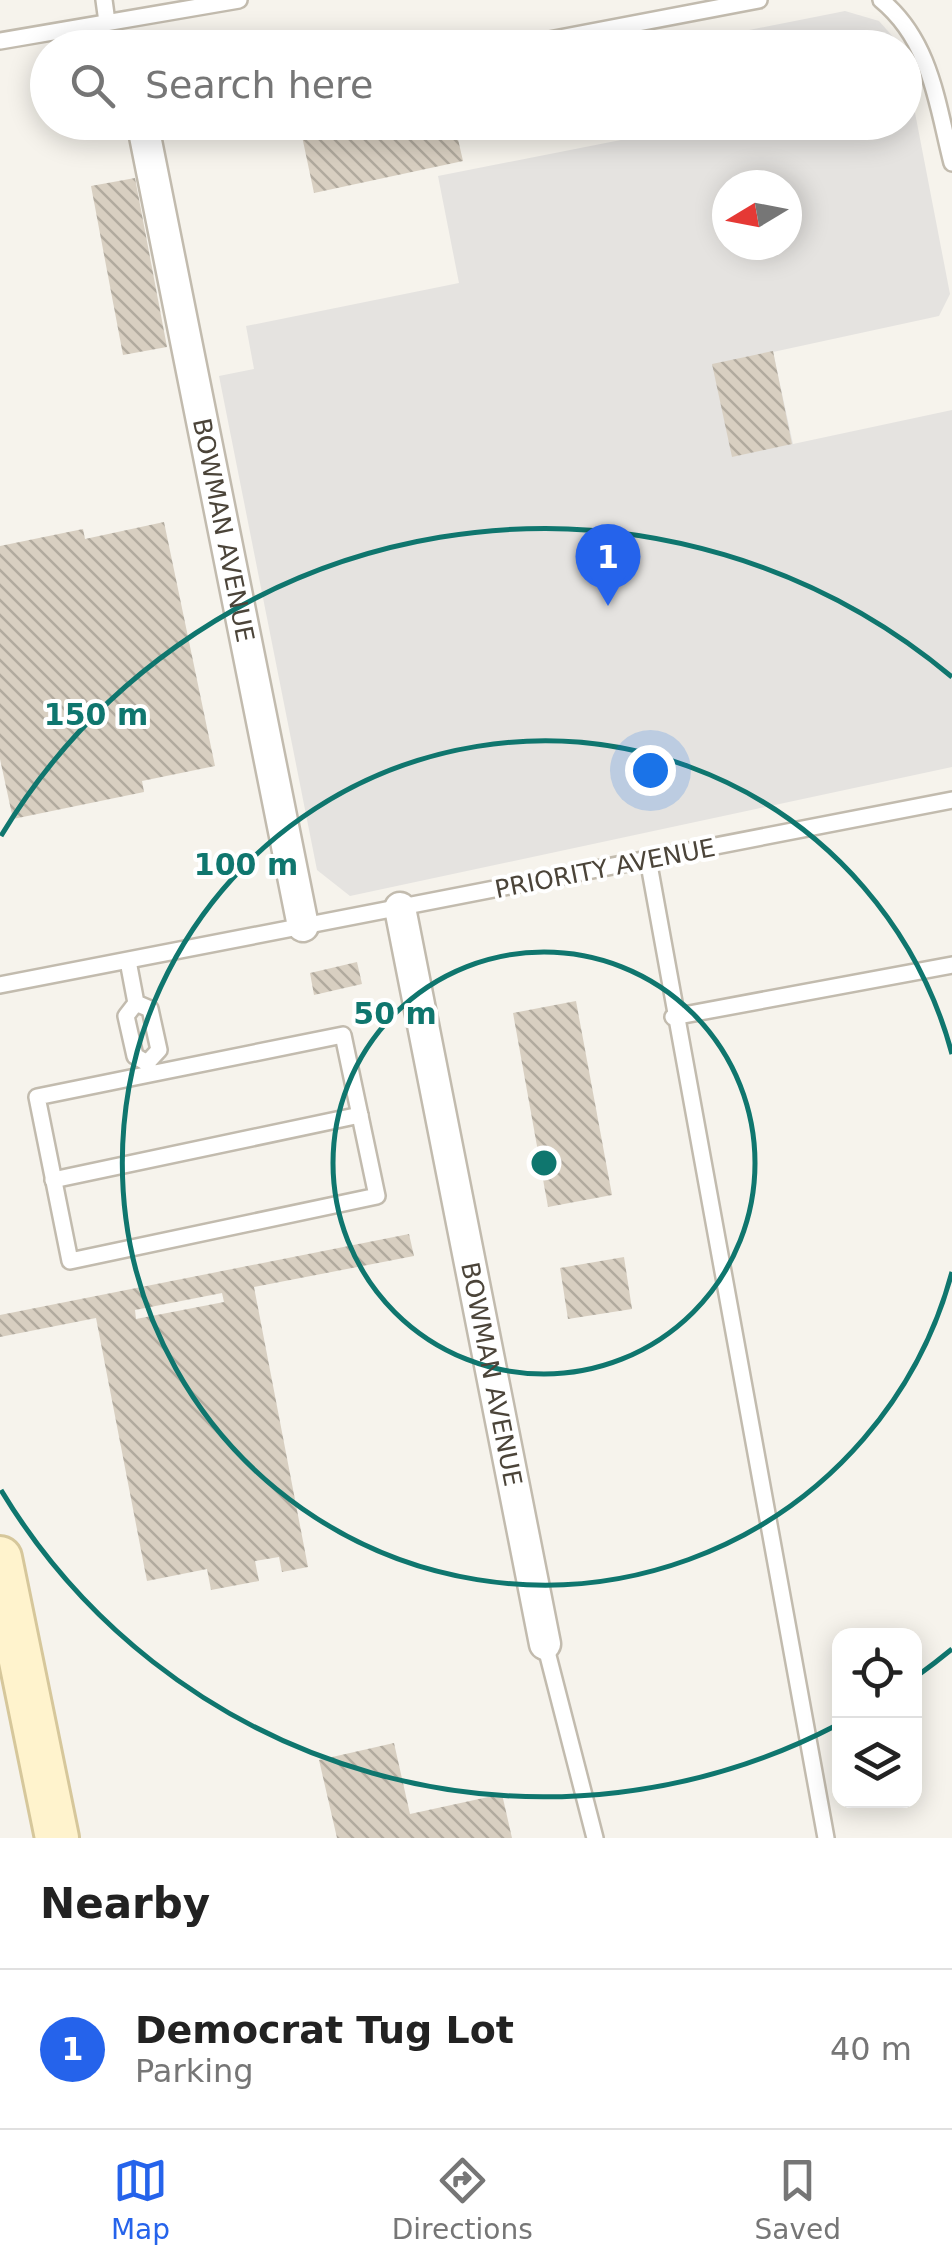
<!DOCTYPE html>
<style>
:root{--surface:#fff;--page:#f6f6f6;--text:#222;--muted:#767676;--line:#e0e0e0;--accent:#2563eb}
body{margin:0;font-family:"DejaVu Sans",sans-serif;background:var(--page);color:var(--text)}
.controls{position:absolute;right:30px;bottom:30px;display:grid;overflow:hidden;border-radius:20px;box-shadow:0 5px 25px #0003}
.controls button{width:90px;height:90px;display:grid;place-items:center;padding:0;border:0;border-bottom:2px solid var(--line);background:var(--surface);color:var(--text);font:50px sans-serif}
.compass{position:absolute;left:712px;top:170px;width:90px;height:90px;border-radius:50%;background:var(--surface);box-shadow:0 5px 25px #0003;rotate:260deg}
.you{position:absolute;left:650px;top:770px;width:35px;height:35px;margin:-25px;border:8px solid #fff;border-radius:50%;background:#1a73e8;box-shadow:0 0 0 15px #1a73e833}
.badge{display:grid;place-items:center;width:65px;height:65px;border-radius:50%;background:var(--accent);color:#fff;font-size:32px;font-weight:700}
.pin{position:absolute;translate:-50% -82px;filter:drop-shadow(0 2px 5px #0008)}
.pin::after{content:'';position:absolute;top:52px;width:35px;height:30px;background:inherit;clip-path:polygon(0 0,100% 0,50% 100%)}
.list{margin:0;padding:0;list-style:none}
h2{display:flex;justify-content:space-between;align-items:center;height:130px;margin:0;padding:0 40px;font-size:42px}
h2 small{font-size:32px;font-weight:400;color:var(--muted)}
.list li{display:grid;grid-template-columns:65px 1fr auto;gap:30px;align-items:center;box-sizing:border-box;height:160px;padding:0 40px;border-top:2px solid var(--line)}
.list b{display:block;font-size:38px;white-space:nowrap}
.list p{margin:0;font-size:32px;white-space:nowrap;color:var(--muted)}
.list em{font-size:32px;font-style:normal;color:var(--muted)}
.icon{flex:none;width:55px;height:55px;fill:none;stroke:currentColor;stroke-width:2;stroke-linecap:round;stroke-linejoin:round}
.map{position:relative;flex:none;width:952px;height:1838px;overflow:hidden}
.search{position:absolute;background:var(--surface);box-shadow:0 5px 25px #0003;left:30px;right:30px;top:30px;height:110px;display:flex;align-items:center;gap:25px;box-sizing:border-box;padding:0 35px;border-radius:55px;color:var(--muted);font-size:38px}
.sheet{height:290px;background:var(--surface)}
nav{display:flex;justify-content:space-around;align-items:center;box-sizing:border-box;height:140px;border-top:2px solid var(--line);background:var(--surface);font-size:28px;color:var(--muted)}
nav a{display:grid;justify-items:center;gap:5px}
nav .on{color:var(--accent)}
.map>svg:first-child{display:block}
.parking{fill:#e5e3e0;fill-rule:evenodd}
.building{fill:url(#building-back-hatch);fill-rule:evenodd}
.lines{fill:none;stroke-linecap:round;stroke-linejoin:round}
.lane-casing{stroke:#c2bbae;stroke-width:20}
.street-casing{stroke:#c2bbae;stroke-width:35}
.secondary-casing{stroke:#d6c79b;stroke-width:48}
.lane{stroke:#fff;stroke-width:15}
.street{stroke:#fff;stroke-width:30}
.secondary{stroke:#fff3cd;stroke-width:42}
.ring{fill:none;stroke:#0f766e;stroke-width:5}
.labels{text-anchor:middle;stroke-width:8;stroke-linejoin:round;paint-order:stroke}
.street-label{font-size:25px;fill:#4b4439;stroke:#fff}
.centre{fill:#0f766e;stroke:#fff;stroke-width:5}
.ring-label{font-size:30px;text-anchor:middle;font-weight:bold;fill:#0f766e;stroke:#fff;stroke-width:8;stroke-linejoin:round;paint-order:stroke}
</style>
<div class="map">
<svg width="952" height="1838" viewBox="0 0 952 1838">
<defs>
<pattern id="building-back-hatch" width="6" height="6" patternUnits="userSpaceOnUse" patternTransform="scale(2.5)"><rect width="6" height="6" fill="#d8cfc1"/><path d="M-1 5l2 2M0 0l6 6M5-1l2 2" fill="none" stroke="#b1aa9e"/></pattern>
</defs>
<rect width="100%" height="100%" fill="#f6f3ec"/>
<g class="parking">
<polygon points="845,11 879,21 902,47 711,47 709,38"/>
<path d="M905 61 950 294 939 316 773 352 793 444 952 410V767L350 896 317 870 219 376 254 369 246 326 459 283 438 176 707 123 904 122ZM727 185H787V245H727Z"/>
</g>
<g class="building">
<polygon points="299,122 454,122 463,161 314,193"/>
<polygon points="135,178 167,347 123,355 91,186"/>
<polygon points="773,351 792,444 732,457 712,364"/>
<polygon points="164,522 215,766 142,781 144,792 13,819 0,759 0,546 83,529 85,539"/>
<polygon points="357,962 362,984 314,995 310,973"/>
<polygon points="576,1001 612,1195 548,1207 513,1013"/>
<path d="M409 1234 414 1256 254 1287 308 1567 282 1572 279 1557 255 1561 259 1581 211 1590 207 1569 147 1581 96 1318 0 1337V1315ZM222 1293 224 1302 136 1319 135 1310Z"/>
<polygon points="624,1257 632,1309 568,1319 560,1268"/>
<polygon points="394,1743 410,1814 502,1794 512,1838 337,1838 319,1760"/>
</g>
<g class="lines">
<g class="lane-casing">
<g id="lane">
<polyline points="104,0 107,22"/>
<path d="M881 0C931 41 937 104 952 163"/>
<polyline points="0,41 239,0"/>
<polyline points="507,48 759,0"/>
<polyline points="648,859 826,1838"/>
<polyline points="128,961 136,1003 126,1016 135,1056 147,1063 159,1050 150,1009 136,1003"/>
<polyline points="0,985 952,800"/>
<polyline points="673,1017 952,965"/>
<polyline points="147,1063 150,1074 37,1097 70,1261 377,1196 343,1035 150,1074"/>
<polyline points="53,1180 360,1115"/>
<polyline points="545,1644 595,1838"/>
</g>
</g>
<g class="street-casing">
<g id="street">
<path id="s1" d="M145 136 303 926"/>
<path id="s2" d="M400 908 545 1644"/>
</g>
</g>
<g class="secondary-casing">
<polyline id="secondary" points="0,1558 57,1838"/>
</g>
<use href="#lane" class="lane"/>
<use href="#street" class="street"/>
<use href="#secondary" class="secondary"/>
</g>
<g class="ring">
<circle cx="544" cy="1163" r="211"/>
<path d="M952 1272A422 422 0 1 1 952 1054"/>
<path d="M952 1649A634 634 0 0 1 917 1676M837 1725A634 634 0 0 1 1 1490M1 836A634 634 0 0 1 952 677"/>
</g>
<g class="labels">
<g class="street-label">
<text dy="9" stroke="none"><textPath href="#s1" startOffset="402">BOWMAN AVENUE</textPath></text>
<text transform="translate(605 868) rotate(-11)" y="9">PRIORITY AVENUE</text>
<text dy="9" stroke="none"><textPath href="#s2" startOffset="475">BOWMAN AVENUE</textPath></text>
</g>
</g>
<circle cx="544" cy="1163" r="15" class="centre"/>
<g class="ring-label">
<text x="96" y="725">150 m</text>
<text x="246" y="875">100 m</text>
<text x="395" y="1024">50 m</text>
</g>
</svg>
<div class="controls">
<button><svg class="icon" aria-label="locate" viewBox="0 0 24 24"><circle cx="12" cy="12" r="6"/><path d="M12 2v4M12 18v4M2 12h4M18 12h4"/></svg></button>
<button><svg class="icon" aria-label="layers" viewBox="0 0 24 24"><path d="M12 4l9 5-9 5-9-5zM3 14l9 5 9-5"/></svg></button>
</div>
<svg class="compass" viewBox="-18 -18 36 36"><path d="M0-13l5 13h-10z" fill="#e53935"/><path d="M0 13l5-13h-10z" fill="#767676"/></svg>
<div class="you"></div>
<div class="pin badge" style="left:608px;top:606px">1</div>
<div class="search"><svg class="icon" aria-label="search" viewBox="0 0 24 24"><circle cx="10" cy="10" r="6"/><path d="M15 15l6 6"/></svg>Search here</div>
</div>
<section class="sheet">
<h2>Nearby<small></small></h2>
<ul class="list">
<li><span class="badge">1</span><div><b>Democrat Tug Lot</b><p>Parking</p></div><em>40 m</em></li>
</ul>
</section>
<nav>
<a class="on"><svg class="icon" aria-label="map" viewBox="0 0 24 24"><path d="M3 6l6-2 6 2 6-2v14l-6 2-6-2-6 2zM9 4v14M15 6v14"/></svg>Map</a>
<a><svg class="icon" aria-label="directions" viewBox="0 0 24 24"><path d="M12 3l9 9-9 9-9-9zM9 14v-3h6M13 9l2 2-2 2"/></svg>Directions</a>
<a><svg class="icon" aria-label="saved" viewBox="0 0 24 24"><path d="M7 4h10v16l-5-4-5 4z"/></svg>Saved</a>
</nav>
